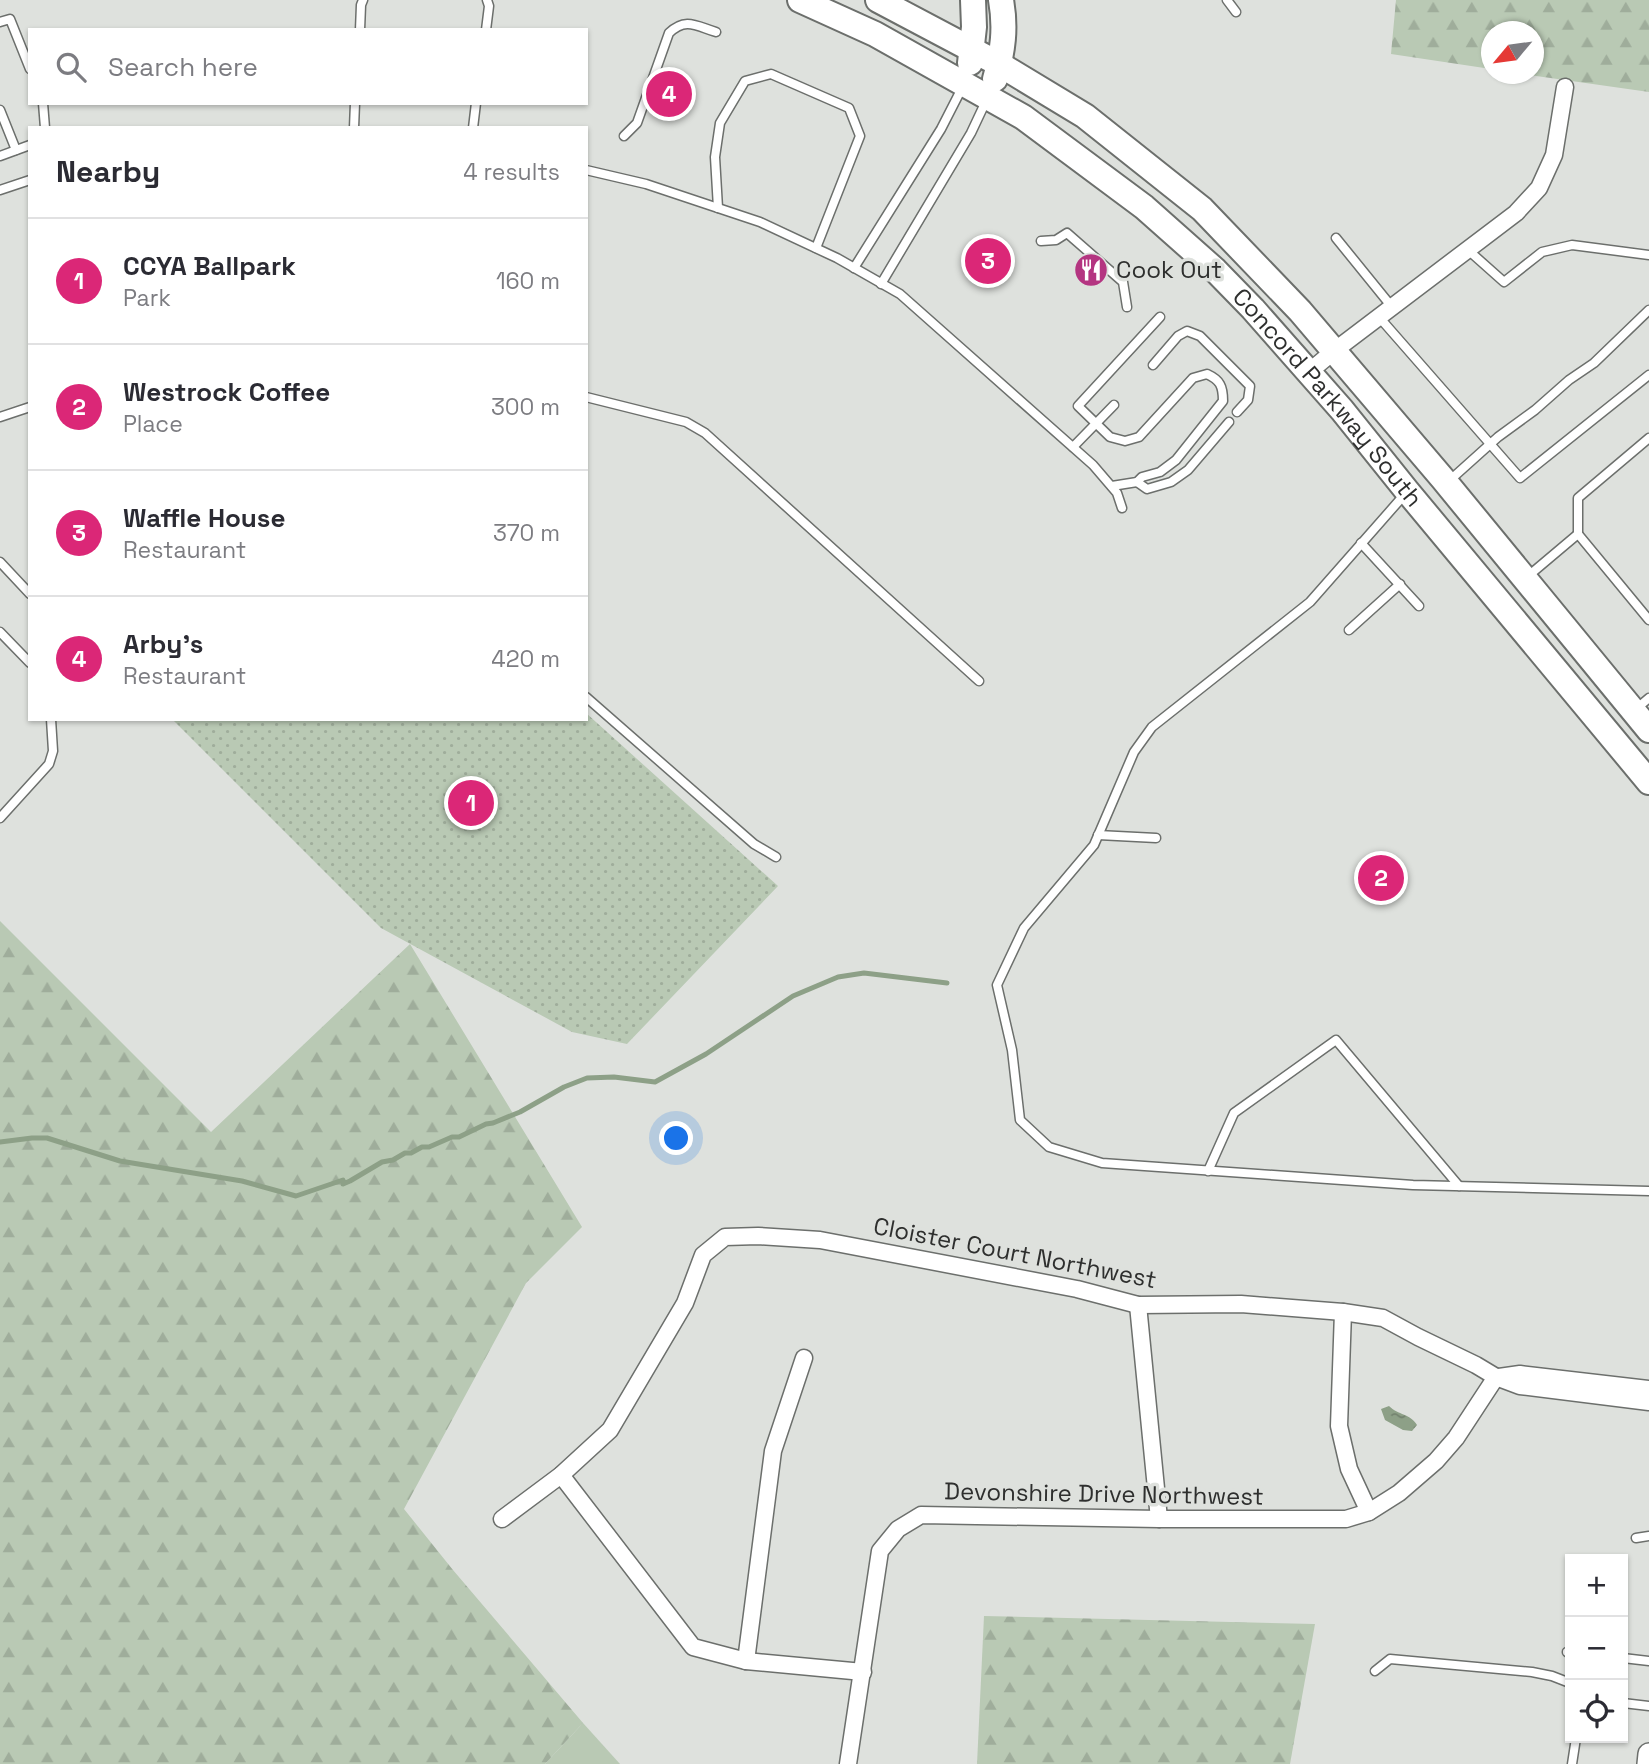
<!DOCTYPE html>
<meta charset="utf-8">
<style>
:root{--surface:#fff;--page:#f2f2f3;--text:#2b2b33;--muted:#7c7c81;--line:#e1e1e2;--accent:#db2777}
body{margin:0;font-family:"Space Grotesk",sans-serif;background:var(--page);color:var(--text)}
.controls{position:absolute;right:21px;bottom:21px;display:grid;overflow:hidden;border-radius:0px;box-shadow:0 2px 5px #0004}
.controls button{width:63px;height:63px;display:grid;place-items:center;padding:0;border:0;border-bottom:2px solid var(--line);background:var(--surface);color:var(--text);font:35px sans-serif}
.compass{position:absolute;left:1481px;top:21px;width:63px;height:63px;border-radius:50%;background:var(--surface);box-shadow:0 2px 5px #0004;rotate:241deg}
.you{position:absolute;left:677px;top:1139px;width:24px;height:24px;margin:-18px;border:5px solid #fff;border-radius:50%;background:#1a73e8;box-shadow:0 0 0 10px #1a73e833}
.badge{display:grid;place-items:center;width:46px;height:46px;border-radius:50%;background:var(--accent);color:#fff;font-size:23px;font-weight:700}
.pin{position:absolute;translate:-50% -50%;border:4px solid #fff;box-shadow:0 2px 7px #0006}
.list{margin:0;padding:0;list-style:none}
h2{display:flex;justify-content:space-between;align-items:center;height:91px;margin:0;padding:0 28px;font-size:30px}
h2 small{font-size:23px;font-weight:400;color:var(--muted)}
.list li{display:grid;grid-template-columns:46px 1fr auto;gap:21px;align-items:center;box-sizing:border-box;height:126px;padding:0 28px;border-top:2px solid var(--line)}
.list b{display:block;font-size:26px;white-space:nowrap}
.list p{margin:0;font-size:23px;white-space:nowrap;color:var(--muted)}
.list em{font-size:23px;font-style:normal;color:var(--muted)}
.icon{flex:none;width:38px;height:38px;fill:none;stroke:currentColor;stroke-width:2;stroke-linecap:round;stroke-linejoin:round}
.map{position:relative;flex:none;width:1649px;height:1764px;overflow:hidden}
.search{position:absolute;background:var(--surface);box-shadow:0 2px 5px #0004;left:28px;top:28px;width:560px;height:77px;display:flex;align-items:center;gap:18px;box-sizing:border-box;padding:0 24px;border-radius:0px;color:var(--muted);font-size:26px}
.panel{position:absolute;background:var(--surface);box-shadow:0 2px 5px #0004;left:28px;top:126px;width:560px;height:595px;border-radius:0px}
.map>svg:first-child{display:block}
.grass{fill:#b9c9b4}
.forest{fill:url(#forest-firs)}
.park{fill:url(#park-dots)}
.water{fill:url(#water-ripples)}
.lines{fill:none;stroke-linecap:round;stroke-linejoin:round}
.stream{stroke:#8da087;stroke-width:5}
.lane-casing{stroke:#6c6f6c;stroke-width:11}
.street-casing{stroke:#6c6f6c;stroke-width:19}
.secondary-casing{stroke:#6c6f6c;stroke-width:24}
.primary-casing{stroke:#6c6f6c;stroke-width:28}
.lane{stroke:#fff;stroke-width:8}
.street{stroke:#fff;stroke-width:16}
.secondary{stroke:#fff;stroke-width:21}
.primary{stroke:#fff;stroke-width:24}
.labels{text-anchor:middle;stroke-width:7;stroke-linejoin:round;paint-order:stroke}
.poi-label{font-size:24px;fill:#2e2f2e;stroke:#dee1dd;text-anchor:start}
.street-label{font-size:24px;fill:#2e2f2e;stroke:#dee1dd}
</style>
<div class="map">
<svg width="1649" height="1764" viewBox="0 0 1649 1764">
<defs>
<pattern id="forest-firs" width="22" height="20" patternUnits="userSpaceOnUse" patternTransform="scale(1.75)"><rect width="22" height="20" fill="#b9c9b4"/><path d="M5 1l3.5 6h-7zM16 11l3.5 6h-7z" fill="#9fad9b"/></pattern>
<pattern id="park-dots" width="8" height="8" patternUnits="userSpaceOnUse" patternTransform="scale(1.75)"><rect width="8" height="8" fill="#b9c9b4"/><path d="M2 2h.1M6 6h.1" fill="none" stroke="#9fad9b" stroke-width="1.8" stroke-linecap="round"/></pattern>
<pattern id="water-ripples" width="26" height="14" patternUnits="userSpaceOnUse" patternTransform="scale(1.75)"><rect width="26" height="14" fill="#8da087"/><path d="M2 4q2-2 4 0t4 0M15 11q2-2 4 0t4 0" fill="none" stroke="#74836f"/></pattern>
</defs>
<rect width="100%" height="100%" fill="#dee1dd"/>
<polygon class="grass" points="583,1723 620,1764 545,1764"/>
<g class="forest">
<polygon points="1396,0 1649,0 1649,92 1522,74 1534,74 1534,32 1492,32 1491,69 1391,54"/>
<polygon points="0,921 211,1132 410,944 582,1227 526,1283 404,1509 453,1570 583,1723 545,1764 0,1764"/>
<polygon points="984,1616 1315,1624 1290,1764 977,1764"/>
</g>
<polygon class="park" points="586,713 778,886 627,1044 572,1032 381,928 172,719 586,719"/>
<path class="water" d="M1389 1406C1398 1415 1411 1414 1417 1425L1412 1431 1403 1430 1385 1420 1381 1409Z"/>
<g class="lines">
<polyline class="stream" points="0,1142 32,1138 47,1138 120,1161 242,1181 296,1196 343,1180 343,1184 350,1181 382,1162 393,1160 405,1153 411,1153 422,1147 429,1147 452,1137 459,1137 486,1124 493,1123 520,1112 564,1087 587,1078 614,1077 655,1082 706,1054 793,996 838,977 864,973 947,983"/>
<g class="lane-casing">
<g id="lane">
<polyline points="1227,0 1236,12"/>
<polyline points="0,22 10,19 30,69"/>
<polyline points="360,30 361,5 363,0"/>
<polyline points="486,30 489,6 487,0"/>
<polyline points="43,103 45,128"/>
<polyline points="0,110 16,150"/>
<polyline points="354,128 355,103"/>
<polyline points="473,128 476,103"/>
<path d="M624 136 637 123 669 33C686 17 696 26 716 32"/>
<polyline points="0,156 30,145"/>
<polyline points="586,170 646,184 760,222 837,258 900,294 1093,465 1117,493 1122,508"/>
<polyline points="0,190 30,180"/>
<polyline points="718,208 715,157 720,123 745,81 771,74 849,108 860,136 816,248"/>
<polyline points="1336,238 1392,307"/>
<polyline points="1041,241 1056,240 1067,233 1123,282 1127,307"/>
<polyline points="1468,250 1504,282 1542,252 1572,245 1649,255"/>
<polyline points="854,268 941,129 962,88"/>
<polyline points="881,284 971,133 987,99"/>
<polyline points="1379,317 1520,478 1649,375"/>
<polyline points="1153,365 1178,336 1187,331 1200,336 1250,386 1248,400 1237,412"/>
<polyline points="586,397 686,422 705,433 979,681"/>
<polyline points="0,417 30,407"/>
<polyline points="1073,447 1114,405"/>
<polyline points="1449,481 1498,437 1535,410 1569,380 1594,363 1649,310"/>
<polyline points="1137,482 1147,489 1171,482 1188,470 1229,422"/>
<path d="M1112 486 1137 482 1142 477 1160 472 1176 460 1223 401C1223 386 1220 380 1207 374L1193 378 1139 437 1125 441 1110 437 1078 406 1160 317"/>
<polyline points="1405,494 1310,602 1152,727 1134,752 1094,845 1024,928 997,985 1012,1050 1020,1120 1049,1147 1102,1163 1413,1185 1649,1191"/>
<polyline points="1578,534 1578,498 1649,438"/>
<polyline points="1361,543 1419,606"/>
<polyline points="0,562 30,594"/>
<polyline points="1527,577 1578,534 1649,620"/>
<polyline points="1349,630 1400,584"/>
<polyline points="0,632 30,663"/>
<polyline points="586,697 754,844 776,857"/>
<polyline points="1636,709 1649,698"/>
<polyline points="0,818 49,764 53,751 51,719"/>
<polyline points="1098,835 1156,838"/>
<polyline points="1208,1171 1234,1113 1336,1040 1459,1186"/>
<polyline points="1636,1538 1649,1536"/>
<polyline points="1567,1652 1570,1652"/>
<polyline points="1623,1658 1649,1661"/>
<polyline points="1375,1671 1390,1659 1532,1672 1552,1676 1570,1683"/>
<polyline points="1623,1703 1649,1706"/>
<polyline points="1572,1764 1576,1738"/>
</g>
</g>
<g class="street-casing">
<g id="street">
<polyline points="1309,372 1334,351 1516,213 1539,188 1554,155 1565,87"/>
<polyline points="1138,1305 1159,1519"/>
<polyline points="1343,1312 1339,1426 1349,1469 1369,1512"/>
<polyline points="1499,1377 1520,1374 1649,1389"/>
<polyline points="561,1475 693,1647 746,1661 863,1672"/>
<polyline points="502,1519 561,1475 610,1430 685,1303 703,1255 725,1237 758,1236 820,1240 1077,1289 1138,1305 1241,1304 1343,1312 1383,1318 1418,1337 1476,1365 1496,1377 1520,1386 1649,1402"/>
<polyline points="746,1661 773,1451 804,1358"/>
<polyline points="848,1764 880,1551 898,1529 921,1515 1159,1519 1346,1519 1369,1512 1399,1493 1436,1461 1456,1438 1496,1377"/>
</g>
</g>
<g class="secondary-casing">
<polyline id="secondary" points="1648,1764 1649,1754"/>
</g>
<g class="primary-casing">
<g id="primary">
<path id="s1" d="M800 0 875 34 1023 117 1144 207 1215 270 1253 309 1342 410 1407 491 1649 782"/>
<polyline points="878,0 999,64 1085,116 1202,209 1300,311 1443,479 1649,730"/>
<polyline points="970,63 974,27 973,0"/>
<path d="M995 79C1003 51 1006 28 1001 0"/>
</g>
</g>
<use href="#lane" class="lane"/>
<use href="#street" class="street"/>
<use href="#secondary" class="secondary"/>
<use href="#primary" class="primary"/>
</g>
<defs>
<g id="restaurant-disc" transform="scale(1.75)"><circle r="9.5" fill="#b43581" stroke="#dee1dd"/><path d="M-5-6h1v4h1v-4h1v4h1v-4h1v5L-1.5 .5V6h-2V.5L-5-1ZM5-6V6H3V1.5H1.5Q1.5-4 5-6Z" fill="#fff"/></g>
</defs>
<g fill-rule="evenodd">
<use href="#restaurant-disc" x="1091" y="270"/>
</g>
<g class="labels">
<g class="poi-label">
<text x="1116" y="278">Cook Out</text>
</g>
<g class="street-label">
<text dy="8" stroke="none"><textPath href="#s1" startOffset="668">Concord Parkway South</textPath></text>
<text transform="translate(1015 1253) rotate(11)" y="8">Cloister Court Northwest</text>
<text transform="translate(1104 1494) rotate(1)" y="8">Devonshire Drive Northwest</text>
</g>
</g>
</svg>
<div class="controls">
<button>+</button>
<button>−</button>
<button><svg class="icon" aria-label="locate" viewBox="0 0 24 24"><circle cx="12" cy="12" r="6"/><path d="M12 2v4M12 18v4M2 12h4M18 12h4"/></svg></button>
</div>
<svg class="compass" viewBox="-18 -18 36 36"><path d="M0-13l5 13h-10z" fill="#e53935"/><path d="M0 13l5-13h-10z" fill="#7c7c81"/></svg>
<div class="you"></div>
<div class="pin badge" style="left:471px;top:803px">1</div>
<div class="pin badge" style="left:1381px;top:878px">2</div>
<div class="pin badge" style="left:988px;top:261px">3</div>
<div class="pin badge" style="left:669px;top:94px">4</div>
<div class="search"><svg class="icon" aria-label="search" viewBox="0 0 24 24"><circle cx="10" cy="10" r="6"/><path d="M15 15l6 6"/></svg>Search here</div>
<section class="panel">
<h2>Nearby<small>4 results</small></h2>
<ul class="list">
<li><span class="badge">1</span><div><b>CCYA Ballpark</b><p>Park</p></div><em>160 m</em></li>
<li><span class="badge">2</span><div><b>Westrock Coffee</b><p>Place</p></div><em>300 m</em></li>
<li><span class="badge">3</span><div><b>Waffle House</b><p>Restaurant</p></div><em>370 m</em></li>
<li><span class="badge">4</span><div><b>Arby's</b><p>Restaurant</p></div><em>420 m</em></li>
</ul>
</section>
</div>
